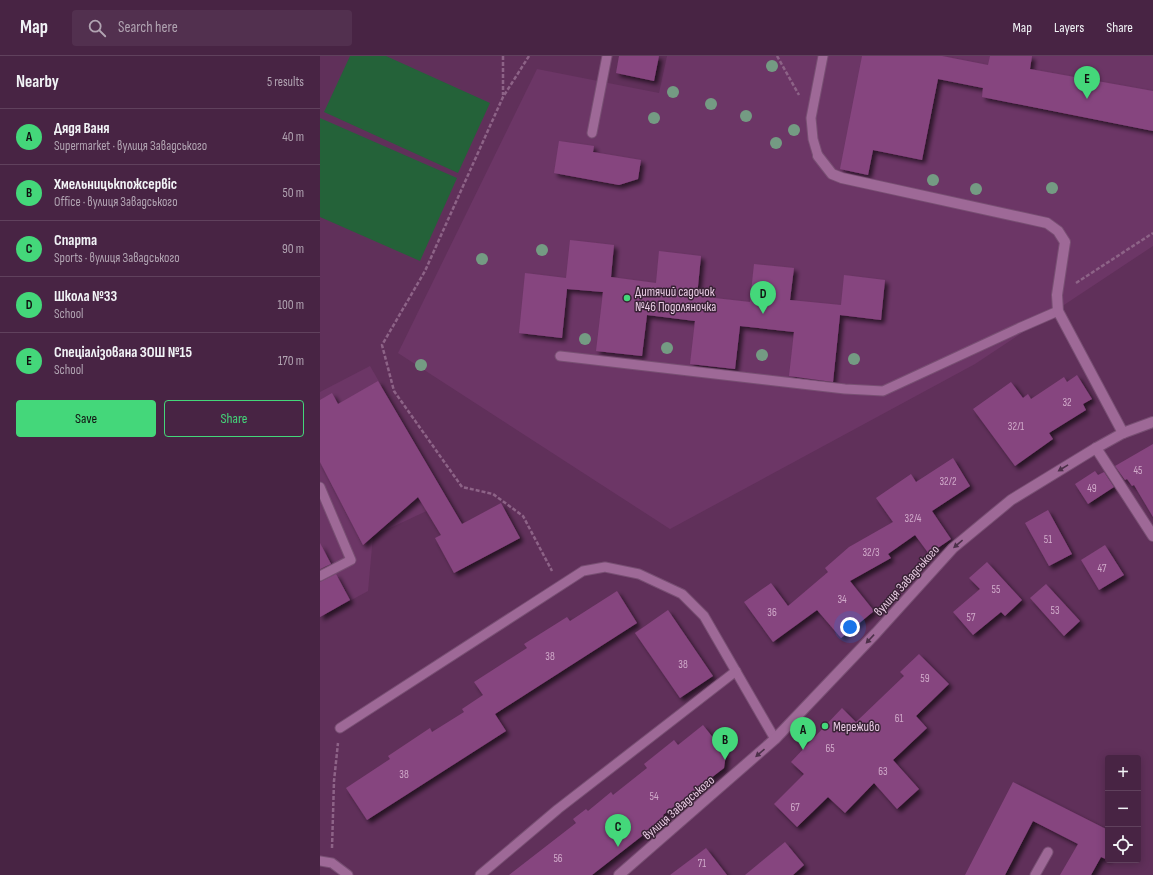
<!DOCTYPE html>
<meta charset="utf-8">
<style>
:root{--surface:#482444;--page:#52304f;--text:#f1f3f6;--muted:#b1a4b2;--line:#60415d;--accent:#44d77a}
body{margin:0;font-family:"Sofia Sans Condensed",sans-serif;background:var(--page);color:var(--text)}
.controls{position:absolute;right:12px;bottom:12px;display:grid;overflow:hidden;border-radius:4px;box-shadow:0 2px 10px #0003}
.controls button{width:36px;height:36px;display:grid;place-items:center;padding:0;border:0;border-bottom:1px solid var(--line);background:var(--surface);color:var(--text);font:20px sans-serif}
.you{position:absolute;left:530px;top:571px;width:14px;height:14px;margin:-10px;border:3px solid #fff;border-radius:50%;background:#1a73e8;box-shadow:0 0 0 6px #1a73e833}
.badge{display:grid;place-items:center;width:26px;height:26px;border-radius:50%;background:var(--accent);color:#111;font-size:13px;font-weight:700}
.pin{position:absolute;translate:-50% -33px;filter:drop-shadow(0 1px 2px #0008)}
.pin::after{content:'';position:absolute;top:21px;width:14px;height:12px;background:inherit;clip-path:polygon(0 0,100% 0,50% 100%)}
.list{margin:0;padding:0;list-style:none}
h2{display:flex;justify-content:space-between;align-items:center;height:52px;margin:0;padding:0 16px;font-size:17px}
h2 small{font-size:13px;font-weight:400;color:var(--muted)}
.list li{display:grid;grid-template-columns:26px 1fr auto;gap:12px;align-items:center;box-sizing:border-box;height:56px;padding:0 16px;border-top:1px solid var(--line)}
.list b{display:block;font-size:15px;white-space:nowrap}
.list p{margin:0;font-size:13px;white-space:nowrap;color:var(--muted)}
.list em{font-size:13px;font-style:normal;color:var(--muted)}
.actions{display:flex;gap:8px;padding:12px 16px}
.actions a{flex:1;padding:9px 0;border:1px solid var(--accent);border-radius:4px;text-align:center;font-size:14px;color:var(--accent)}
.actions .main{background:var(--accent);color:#111}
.icon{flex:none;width:22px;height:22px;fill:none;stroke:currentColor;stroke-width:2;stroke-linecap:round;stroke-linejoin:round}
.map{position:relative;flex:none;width:833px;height:819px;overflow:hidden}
header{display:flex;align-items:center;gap:24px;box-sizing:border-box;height:56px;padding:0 20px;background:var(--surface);border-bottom:1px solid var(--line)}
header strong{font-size:19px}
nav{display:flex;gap:22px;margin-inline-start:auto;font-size:14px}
.search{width:280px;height:36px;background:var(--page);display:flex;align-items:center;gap:10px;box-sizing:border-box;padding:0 14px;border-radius:4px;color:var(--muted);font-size:15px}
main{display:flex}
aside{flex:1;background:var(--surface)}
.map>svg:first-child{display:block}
.built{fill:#6c3666}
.green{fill:#246239}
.building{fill:#86457f;filter:url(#shadow)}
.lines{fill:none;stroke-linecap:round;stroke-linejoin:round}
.lane-casing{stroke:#784f73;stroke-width:11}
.street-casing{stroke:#784f73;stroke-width:12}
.path{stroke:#8d6387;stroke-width:2.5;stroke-dasharray:4 2;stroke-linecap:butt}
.lane{stroke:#9e6997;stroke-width:9}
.street{stroke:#9e6997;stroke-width:10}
.tree{fill:#749b83}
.oneway{fill:#4c3049}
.poi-dot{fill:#44d77a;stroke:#382235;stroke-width:1.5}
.labels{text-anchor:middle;stroke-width:3;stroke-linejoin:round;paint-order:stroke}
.number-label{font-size:11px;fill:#d0aaca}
.poi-label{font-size:13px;fill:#e8cbe3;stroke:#382235;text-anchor:start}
.street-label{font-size:13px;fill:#e8cbe3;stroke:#382235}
</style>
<header>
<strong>Map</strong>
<div class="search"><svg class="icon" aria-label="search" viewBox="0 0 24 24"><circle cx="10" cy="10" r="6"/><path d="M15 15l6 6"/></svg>Search here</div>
<nav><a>Map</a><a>Layers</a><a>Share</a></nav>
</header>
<main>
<aside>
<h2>Nearby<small>5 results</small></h2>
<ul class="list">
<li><span class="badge">A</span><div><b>Дядя Ваня</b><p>Supermarket · вулиця Завадського</p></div><em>40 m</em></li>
<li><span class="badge">B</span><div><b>Хмельницькпожсервіс</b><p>Office · вулиця Завадського</p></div><em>50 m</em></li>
<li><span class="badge">C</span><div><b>Спарта</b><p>Sports · вулиця Завадського</p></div><em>90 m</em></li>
<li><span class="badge">D</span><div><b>Школа №33</b><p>School</p></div><em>100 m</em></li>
<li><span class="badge">E</span><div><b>Спеціалізована ЗОШ №15</b><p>School</p></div><em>170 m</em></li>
</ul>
<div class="actions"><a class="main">Save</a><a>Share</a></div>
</aside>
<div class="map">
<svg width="833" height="819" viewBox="0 0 833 819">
<defs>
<filter id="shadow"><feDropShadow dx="3.5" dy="3.5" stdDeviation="2" flood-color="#0009"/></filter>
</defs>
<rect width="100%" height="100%" fill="#60305a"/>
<g class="built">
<polygon points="347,0 833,0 833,190 655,308 350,473 78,297 217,13 339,37"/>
<polygon points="50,310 128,445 53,480 48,535 0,561 0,336"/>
</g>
<g class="green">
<polygon points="30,0 66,0 170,47 138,117 4,56"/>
<polygon points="0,62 137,122 100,205 0,161"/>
</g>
<g class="building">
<polygon points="299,0 339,0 334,25 296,17"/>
<polygon points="542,0 622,0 668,9 670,0 712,0 710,13 833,35 833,75 662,41 663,32 618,23 602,104 553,94 548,119 520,113"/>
<polygon points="239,85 274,90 273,96 321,104 318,123 299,129 234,117"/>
<polygon points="250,184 294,189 291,221 336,227 339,195 381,200 377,240 430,246 434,208 474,212 470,244 521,249 524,219 565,224 561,264 520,259 513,326 469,320 474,276 420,270 415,313 370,308 375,265 327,259 322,300 276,295 283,236 247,233 242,282 199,277 205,217 246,222"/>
<polygon points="757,319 772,343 763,348 766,354 729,377 733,383 695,410 653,353 691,326 703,342 708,338 711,343 744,321 747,326"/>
<polygon points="58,325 142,468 181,447 200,482 134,517 115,482 121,479 98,441 43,489 0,406 0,344 12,337 18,348"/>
<polygon points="833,388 833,461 814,429 812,430 807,423 805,424 795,410"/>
<polygon points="633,402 650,430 612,455 631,483 609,498 595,479 568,498 571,502 530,525 554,555 521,582 497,554 453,586 424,546 451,527 468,550 508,516 505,512 529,491 573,466 556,442 591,418 596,426"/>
<polygon points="775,415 778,419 784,416 794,431 768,448 755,428"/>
<polygon points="728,454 752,498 729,510 705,467"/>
<polygon points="0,487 11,508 0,513"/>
<polygon points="785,489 804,519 779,534 761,504"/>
<polygon points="667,506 702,544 685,560 681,556 653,579 633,556 660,533 649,522"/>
<polygon points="16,518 30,544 0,561 0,526"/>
<polygon points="726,528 760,565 744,580 710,542"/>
<polygon points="297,535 317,567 175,658 186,675 47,764 26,732 70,703 68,700 110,672 112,676 144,656 142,653 163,639 154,626 207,592 204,588 247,561 250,565"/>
<polygon points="348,554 393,620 360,642 315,577"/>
<polygon points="599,598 629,628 596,660 607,672 573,704 599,733 577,753 554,727 525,757 508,741 477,771 454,748 484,718 471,706 522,652 536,666 584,620 580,616"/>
<polygon points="383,669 406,698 404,712 343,759 345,762 272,819 189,819 256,767 253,763 266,753 268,755 291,736 293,739 327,712 324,708 354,684 358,689"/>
<polygon points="693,726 788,774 788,804 781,801 771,819 740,819 758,788 713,765 685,819 645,819"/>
<polygon points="465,786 484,809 473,819 425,819"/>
<polygon points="386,792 407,819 350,819"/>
</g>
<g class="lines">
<g class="lane-casing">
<g id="lane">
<polyline points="272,77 287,0"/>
<polyline points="498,100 493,83 491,62 503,0"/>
<polyline points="240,300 525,333 563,335 699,272 738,255"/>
<polyline points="0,431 31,504 0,520"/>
<polyline points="20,672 263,515 285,511 319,518 362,538 384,560 455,683"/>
<polyline points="0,805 12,807 28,819"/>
<polyline points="160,819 238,753 416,615"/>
<polyline points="715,819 728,796"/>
</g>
</g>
<g class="street-casing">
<g id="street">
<polyline points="498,100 512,118 522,122 727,167 738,175 745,186 737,239 738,255 803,377"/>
<polyline points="776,392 833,480"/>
<polyline points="299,819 455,683 556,577 633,492 691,444 776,392 803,377 833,366"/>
</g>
</g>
<g class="path">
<polyline points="183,0 183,39"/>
<polyline points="209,0 183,41 105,215 62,289 74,335 142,431 173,438 203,460 232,515"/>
<polyline points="457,0 479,39"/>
<polyline points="756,227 833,177"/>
<polyline points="12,792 14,725 18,687"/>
</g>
<use href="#lane" class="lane"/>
<use href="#street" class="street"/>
</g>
<g class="tree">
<circle cx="452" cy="10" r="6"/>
<circle cx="353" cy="36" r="6"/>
<circle cx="391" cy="48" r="6"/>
<circle cx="426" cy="60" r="6"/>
<circle cx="334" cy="62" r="6"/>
<circle cx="474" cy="74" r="6"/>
<circle cx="456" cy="87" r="6"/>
<circle cx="613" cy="124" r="6"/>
<circle cx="732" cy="132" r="6"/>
<circle cx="656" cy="133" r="6"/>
<circle cx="222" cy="194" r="6"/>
<circle cx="162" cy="203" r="6"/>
<circle cx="265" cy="283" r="6"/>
<circle cx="347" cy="292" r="6"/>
<circle cx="442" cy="299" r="6"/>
<circle cx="534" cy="303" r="6"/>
<circle cx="101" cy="309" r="6"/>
</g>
<defs><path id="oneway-solid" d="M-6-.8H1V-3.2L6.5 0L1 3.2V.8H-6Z"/></defs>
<g class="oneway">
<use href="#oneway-solid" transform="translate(743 412) rotate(148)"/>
<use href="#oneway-solid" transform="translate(638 488) rotate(140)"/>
<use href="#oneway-solid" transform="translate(550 583) rotate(133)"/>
<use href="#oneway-solid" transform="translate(440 697) rotate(139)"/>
</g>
<g class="poi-dot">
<circle cx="307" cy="242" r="4"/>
<circle cx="505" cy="670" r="4"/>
</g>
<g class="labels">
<g class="number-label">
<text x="747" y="350">32</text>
<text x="696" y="374">32/1</text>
<text x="818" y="418">45</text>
<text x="628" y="429">32/2</text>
<text x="772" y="436">49</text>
<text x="593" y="466">32/4</text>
<text x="728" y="487">51</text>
<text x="551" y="500">32/3</text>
<text x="782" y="516">47</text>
<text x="676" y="537">55</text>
<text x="522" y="547">34</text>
<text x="735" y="558">53</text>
<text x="452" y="560">36</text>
<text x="651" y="565">57</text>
<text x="230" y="604">38</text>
<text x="363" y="612">38</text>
<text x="605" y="626">59</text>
<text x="579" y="666">61</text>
<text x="510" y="696">65</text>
<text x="563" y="719">63</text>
<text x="84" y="722">38</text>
<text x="334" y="744">54</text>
<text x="475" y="755">67</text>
<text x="238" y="806">56</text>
<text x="382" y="811">71</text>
</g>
<g class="poi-label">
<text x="315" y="240">Дитячий садочок<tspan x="315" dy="15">№46 Подоляночка</tspan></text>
<text x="513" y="675">Мереживо</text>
</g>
<g class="street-label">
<text transform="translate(586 524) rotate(-48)" y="5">вулиця Завадського</text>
<text transform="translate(358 751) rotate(-41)" y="5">вулиця Завадського</text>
</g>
</g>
</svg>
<div class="controls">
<button>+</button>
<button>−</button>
<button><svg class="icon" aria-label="locate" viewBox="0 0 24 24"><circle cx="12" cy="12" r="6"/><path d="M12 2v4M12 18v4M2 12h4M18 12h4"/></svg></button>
</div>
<div class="you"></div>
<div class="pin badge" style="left:483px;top:694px">A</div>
<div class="pin badge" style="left:405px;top:704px">B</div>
<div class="pin badge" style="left:298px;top:791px">C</div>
<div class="pin badge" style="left:443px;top:258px">D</div>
<div class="pin badge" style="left:767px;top:43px">E</div>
</div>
</main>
